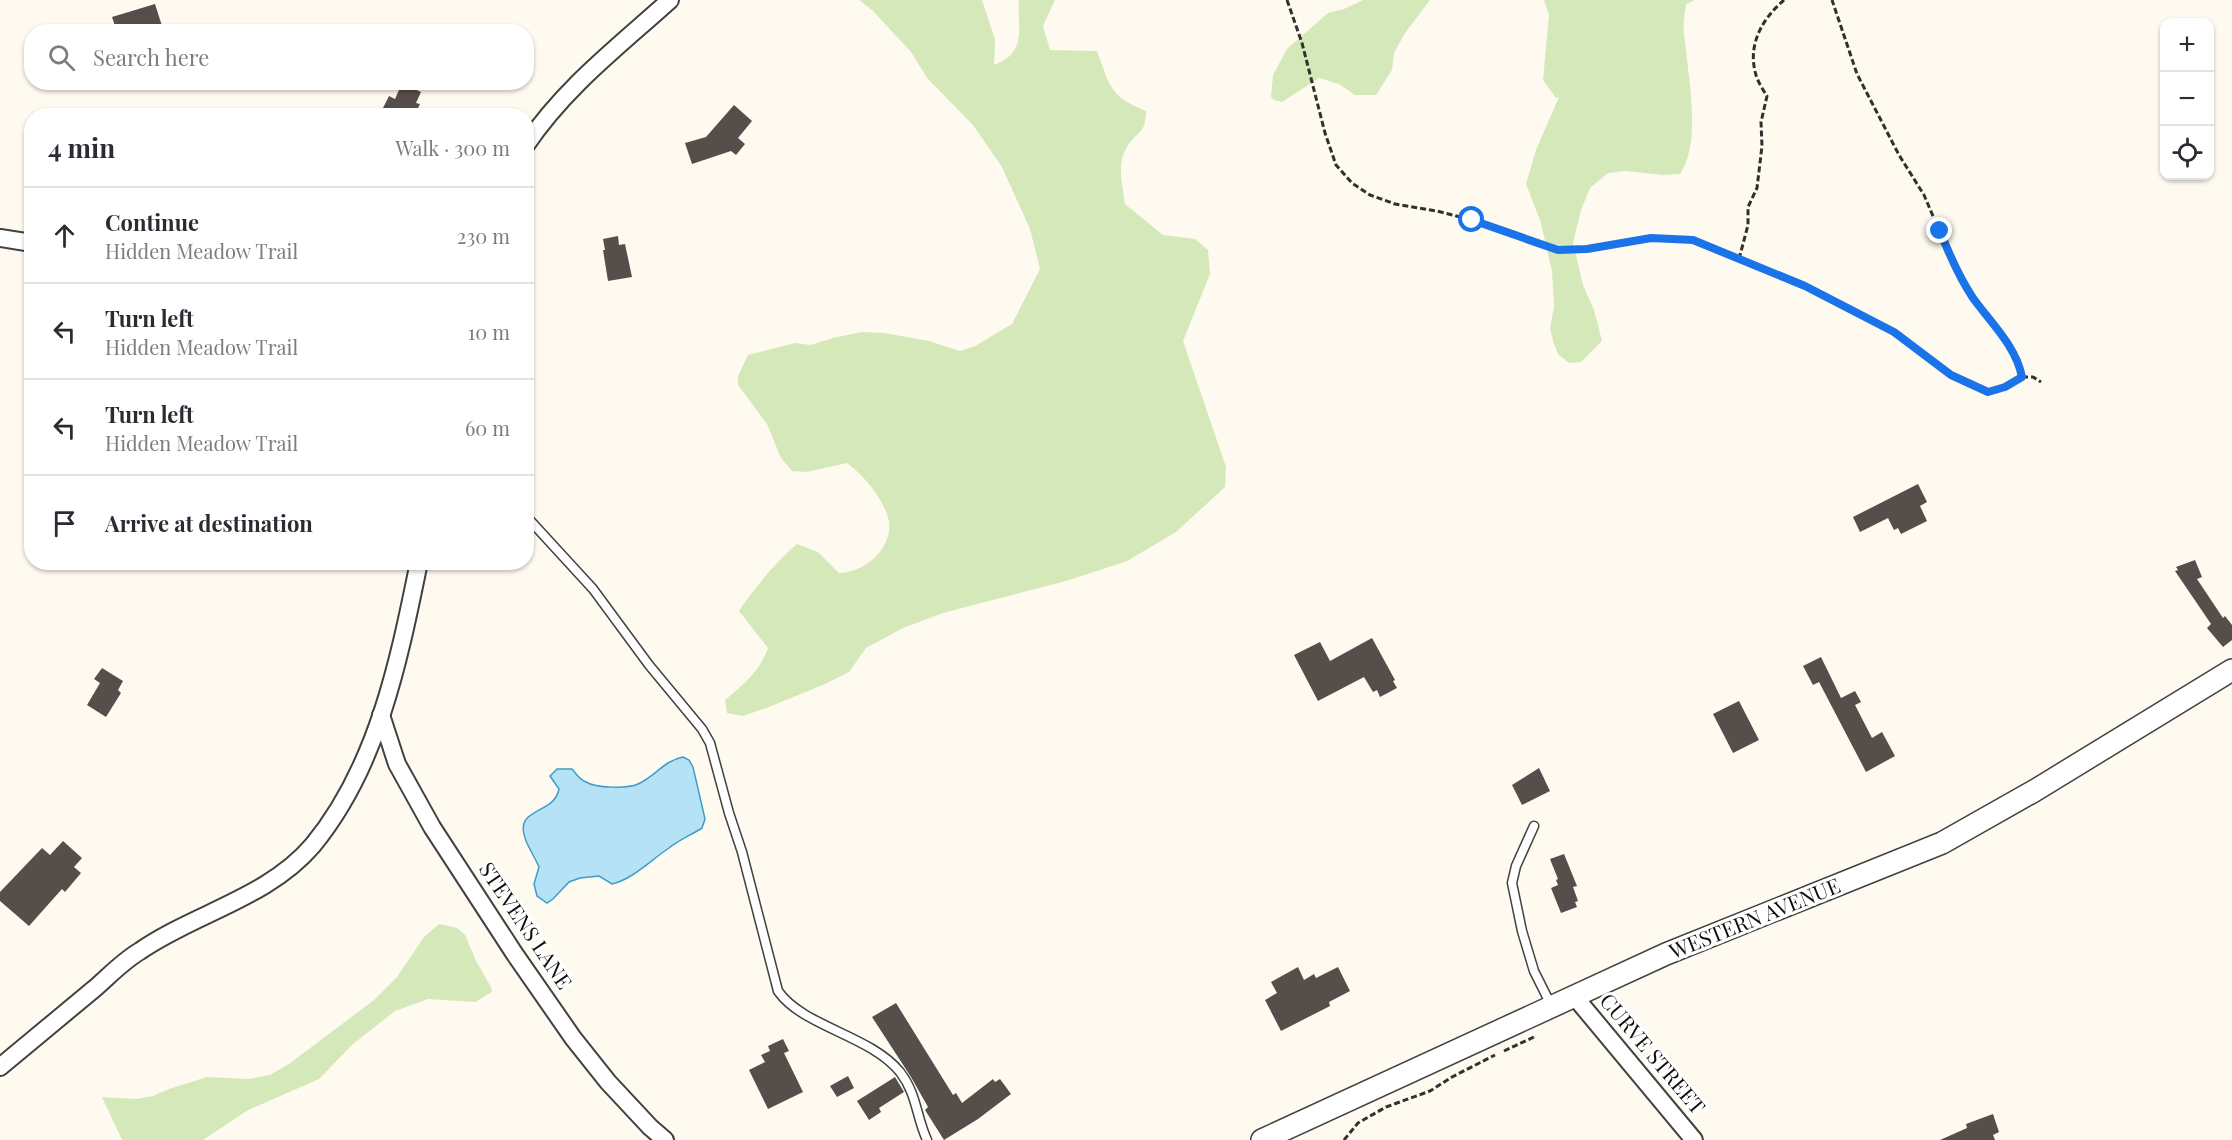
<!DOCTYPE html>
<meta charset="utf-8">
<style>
:root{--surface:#fff;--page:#f2f2f3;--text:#2b2b33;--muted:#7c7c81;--line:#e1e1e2}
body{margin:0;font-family:"Playfair Display",serif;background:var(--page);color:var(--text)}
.controls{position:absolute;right:18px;top:18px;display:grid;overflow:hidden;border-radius:12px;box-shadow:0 2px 4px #0004}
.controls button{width:54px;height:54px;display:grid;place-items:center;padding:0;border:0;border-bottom:2px solid var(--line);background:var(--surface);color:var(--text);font:30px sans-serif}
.stop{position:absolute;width:18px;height:18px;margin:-14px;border:4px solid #1a73e8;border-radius:50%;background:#fff}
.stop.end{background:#1a73e8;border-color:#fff;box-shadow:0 2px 6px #0008}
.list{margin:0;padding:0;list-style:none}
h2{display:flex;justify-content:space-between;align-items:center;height:78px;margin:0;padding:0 24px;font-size:26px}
h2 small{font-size:20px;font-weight:400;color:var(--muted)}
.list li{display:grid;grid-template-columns:39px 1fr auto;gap:18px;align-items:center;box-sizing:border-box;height:96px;padding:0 24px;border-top:2px solid var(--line)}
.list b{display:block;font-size:22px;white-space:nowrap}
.list p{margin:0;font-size:20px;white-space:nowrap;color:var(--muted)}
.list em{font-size:20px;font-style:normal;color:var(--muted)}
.icon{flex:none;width:33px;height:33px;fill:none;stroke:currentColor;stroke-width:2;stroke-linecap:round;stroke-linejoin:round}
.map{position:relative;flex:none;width:2232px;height:1140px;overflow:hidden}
.search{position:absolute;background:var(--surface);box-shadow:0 2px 4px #0004;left:24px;top:24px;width:510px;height:66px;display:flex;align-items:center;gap:15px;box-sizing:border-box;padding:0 21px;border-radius:24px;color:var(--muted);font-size:22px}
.panel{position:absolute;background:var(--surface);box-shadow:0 2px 4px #0004;left:24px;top:108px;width:510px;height:462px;border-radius:24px}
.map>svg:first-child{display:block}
.green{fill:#d5e8ba}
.water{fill:#b5e2f4;stroke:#3f9dc9;stroke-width:1.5}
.building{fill:#564e4a}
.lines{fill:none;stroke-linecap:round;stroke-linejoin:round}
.service-casing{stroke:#414141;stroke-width:11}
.minor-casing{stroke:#414141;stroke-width:20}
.tertiary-casing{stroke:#414141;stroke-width:24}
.path{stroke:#303030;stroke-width:3;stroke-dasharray:6 3;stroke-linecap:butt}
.service{stroke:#fff;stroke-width:8}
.minor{stroke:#fff;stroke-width:16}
.tertiary{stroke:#fff;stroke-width:21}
.route{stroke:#1a73e8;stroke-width:8}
.labels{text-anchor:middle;stroke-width:6;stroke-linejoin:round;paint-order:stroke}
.street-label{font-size:21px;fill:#0e0e0e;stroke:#fff}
</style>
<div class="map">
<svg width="2232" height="1140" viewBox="0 0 2232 1140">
<rect width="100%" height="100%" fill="#fefaef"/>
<g class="green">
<path d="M859 0H982L995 40 994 65C1028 53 1017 27 1019 0H1055L1043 26 1050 50 1097 51C1110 86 1109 96 1146 111 1145 136 1138 129 1127 147 1116 164 1123 186 1125 204L1163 235 1195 239 1208 250 1210 274 1183 341 1226 467 1225 487 1176 532 1127 561 1066 581 943 613 903 628 866 648 849 672 825 684 769 707 743 716 727 713 725 700C743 685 760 671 768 648L739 611C755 587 775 563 797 544L818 552 839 573C867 573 898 544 887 514 880 495 863 475 847 463L807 472 792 471 781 458 767 424 738 385V376L748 355 795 343 811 345 833 338 862 332 884 333 929 341 960 351 975 346 1012 324 1040 269 1030 229 1002 167 973 125 927 78 911 52 873 11Z"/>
<polygon points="1363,0 1430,0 1405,33 1394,53 1392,70 1376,95 1355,95 1339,84 1319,78 1282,102 1274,100 1271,97 1273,75 1287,49 1328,13 1344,9"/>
<path d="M1544 0H1695L1686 4C1685 13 1683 23 1684 32 1687 73 1703 139 1680 174L1663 175 1625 171 1608 173 1590 188 1581 210 1573 243 1583 285 1594 310 1602 341 1581 362 1569 363 1558 354 1554 344 1550 328 1554 307 1552 271 1541 223 1526 184 1536 150 1559 97 1556 98 1543 80 1549 15Z"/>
<polygon points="439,924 457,928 465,935 476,961 491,987 492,992 475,1002 428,999 395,1011 353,1044 319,1079 248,1110 203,1140 122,1140 102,1097 137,1099 153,1096 169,1089 207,1077 249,1079 270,1075 289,1064 374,1000 397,977 424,937"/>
</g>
<path class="water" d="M683 757 689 760 693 767 705 819 702 828C691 835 679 840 669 848 651 860 633 879 612 884L599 876 580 878 569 882 553 899 547 903 537 896 534 884 539 867C535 858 530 850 526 841 512 806 554 816 559 789L550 776 557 769H572C576 774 580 780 586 782 596 788 627 789 638 784 656 776 663 761 683 757Z"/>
<g class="building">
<polygon points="155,4 162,26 145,32 117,32 112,17"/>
<polygon points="402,83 421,92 416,103 420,104 414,116 386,116 389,110 383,108 389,96 395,99"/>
<polygon points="734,105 752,121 738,138 745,144 736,155 731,151 692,164 685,143 706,137"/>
<polygon points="618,236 619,245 625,244 632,277 608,281 603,250 605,250 603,239"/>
<polygon points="1918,484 1927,502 1920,506 1927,521 1901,534 1898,528 1894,530 1888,518 1860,532 1853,517"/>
<polygon points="2195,560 2202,577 2197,579 2223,618 2225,616 2232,625 2232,640 2223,647 2207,628 2211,624 2175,571 2178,570 2176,567"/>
<polygon points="1372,638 1395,680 1393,681 1397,688 1380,697 1377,690 1373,692 1364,677 1318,701 1294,655 1320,642 1330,661"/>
<polygon points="1821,657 1841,698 1855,691 1861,702 1855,705 1872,738 1882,732 1895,756 1866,772 1819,682 1813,685 1803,666"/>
<polygon points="102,668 123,681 118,690 121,693 106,717 87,705 100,683 94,679"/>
<polygon points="1739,701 1759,740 1733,753 1713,714"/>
<polygon points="1539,768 1550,791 1522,805 1512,785"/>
<polygon points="63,841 82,858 74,867 81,873 65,892 62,889 29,926 0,901 0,892 42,848 50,855"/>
<polygon points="1564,854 1577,886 1573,887 1578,901 1575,902 1577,907 1561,913 1551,888 1558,885 1556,880 1558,879 1550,859"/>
<polygon points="1298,967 1304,980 1314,974 1316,978 1338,967 1350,991 1329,1002 1330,1006 1281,1031 1265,1000 1277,993 1271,982"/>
<polygon points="896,1003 953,1095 956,1093 962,1103 993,1079 995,1082 1000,1079 1011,1094 978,1119 944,1140 925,1110 928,1107 911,1077 872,1017"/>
<polygon points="783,1039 789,1051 784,1053 803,1092 768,1109 749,1070 765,1062 761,1055 770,1051 768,1046"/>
<polygon points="848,1076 854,1088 837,1097 830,1086"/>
<polygon points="895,1077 904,1092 879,1108 881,1112 869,1120 857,1101"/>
<polygon points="1993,1114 1999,1132 1993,1135 1995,1140 1940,1140 1967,1128 1966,1124"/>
</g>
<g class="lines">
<g class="service-casing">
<g id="service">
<path d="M526 516 593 589 649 665 702 729 710 743 729 813 742 852 778 991C803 1027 870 1035 900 1072 917 1094 916 1116 927 1140"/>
<polyline points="1534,826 1516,866 1512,883 1522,931 1534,971 1552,1007"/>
</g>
</g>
<g class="minor-casing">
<g id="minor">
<path d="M526 145C565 87 619 46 670 0"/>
<polyline points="0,238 32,243"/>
<polyline points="381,715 397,764 432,827 514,953 573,1038 608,1082 650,1127 665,1140"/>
<polyline points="1575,997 1694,1140"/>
<path d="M0 1067C31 1041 63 1015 94 989 109 976 123 961 140 951 195 913 268 898 313 845 378 766 399 660 419 562"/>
</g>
</g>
<g class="tertiary-casing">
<polyline id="tertiary" points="1262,1140 1666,954 1942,843 2034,791 2232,670"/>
</g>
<g class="path">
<polyline points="1287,0 1302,43 1325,133 1336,165 1352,183 1370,195 1395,204 1437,211 1472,220 1558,250 1587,249 1651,238 1693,240 1805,286 1894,332 1951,375 1987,392 2005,387 2022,377 2019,360 1973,297 1954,265 1924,195 1899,155 1857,74 1832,0"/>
<path d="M1739 259 1748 225V207L1757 188 1762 146 1761 122 1767 96C1763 90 1758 82 1756 75 1747 45 1762 19 1784 0"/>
<polyline points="2022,377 2033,377 2041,382"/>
<polyline points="1504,1051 1536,1036"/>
<polyline points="1344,1140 1358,1123 1386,1107 1430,1091 1452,1077 1495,1055"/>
</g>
<use href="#service" class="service"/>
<use href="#minor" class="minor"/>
<use href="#tertiary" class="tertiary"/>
</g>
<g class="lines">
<path class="route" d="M1472 220 1558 250 1587 249 1651 238 1693 240 1805 286 1894 332 1951 375 1988 392 2005 387 2022 377C2016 346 1991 323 1973 298 1959 277 1949 254 1940 231"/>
</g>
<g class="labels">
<g class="street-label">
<text transform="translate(1755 919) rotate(-22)" y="7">WESTERN AVENUE</text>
<text transform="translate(525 926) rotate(56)" y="7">STEVENS LANE</text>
<text transform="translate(1652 1054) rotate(50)" y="7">CURVE STREET</text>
</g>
</g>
</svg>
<div class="controls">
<button>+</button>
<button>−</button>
<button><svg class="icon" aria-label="locate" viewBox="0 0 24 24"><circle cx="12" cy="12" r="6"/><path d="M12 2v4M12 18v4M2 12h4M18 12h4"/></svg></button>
</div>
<div class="stop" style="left:1472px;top:220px"></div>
<div class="stop end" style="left:1940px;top:231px"></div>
<div class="search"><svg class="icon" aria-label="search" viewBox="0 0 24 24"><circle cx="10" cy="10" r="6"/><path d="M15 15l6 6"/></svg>Search here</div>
<section class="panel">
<h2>4 min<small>Walk · 300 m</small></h2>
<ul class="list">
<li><svg class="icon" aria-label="ahead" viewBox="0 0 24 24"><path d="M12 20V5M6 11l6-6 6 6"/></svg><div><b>Continue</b><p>Hidden Meadow Trail</p></div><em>230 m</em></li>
<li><svg class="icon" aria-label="left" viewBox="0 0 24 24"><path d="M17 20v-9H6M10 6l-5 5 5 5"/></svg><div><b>Turn left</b><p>Hidden Meadow Trail</p></div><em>10 m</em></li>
<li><svg class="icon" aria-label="left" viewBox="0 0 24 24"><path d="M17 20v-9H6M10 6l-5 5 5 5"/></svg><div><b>Turn left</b><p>Hidden Meadow Trail</p></div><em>60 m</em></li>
<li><svg class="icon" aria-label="arrive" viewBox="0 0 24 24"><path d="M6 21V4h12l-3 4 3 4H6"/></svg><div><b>Arrive at destination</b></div></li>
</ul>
</section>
</div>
